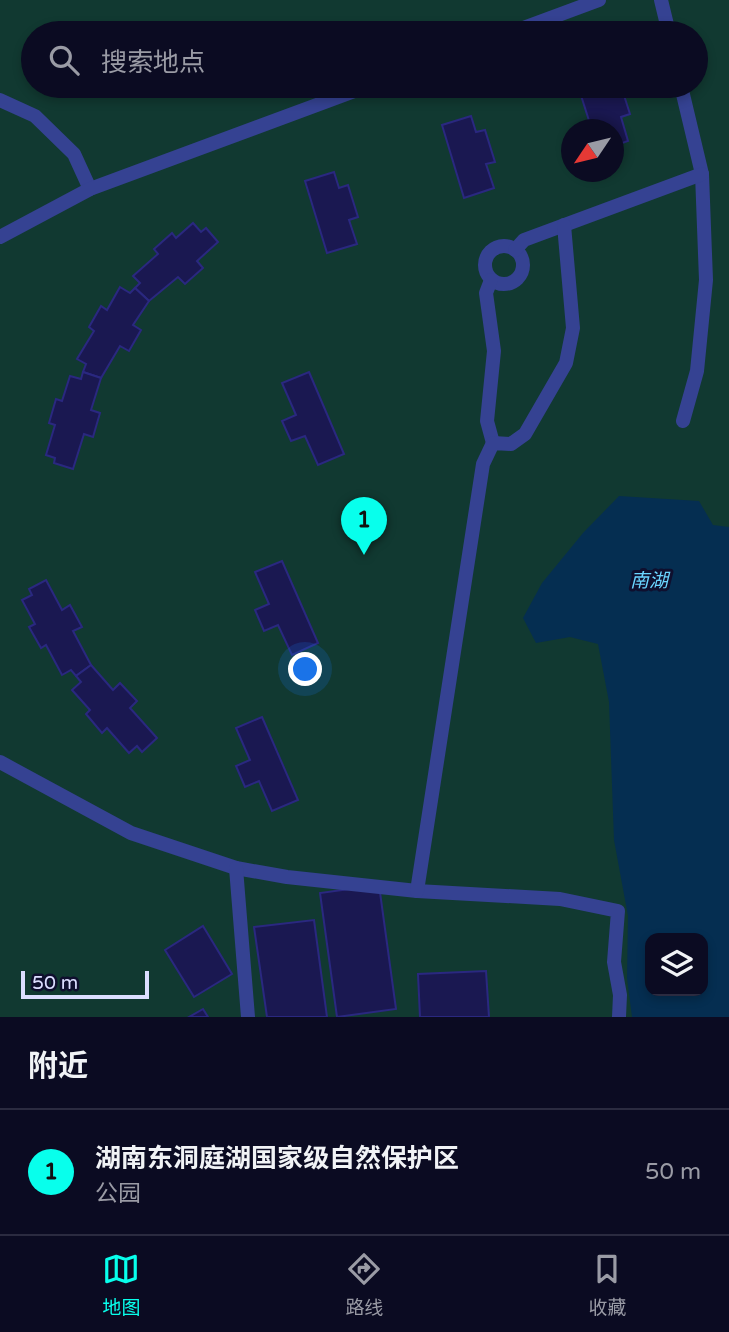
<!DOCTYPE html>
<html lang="zh">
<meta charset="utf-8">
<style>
:root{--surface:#0b0b22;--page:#19192f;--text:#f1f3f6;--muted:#9a9ba5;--line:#2b2b40;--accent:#08ffec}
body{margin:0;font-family:"Varela Round","Noto Sans SC",sans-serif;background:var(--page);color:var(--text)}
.controls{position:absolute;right:21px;bottom:21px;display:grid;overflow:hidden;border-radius:14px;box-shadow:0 4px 10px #0003}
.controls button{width:63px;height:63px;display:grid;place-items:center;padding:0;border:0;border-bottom:2px solid var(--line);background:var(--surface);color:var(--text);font:35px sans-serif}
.compass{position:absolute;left:561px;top:119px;width:63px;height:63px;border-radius:50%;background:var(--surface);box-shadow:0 4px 10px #0003;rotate:235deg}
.scale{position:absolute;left:21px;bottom:18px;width:128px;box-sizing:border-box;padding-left:7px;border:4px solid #dcdeff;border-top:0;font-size:19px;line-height:24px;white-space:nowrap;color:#dcdeff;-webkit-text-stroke:5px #0f0f2e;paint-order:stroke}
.you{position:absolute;left:306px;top:670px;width:24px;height:24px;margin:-18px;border:5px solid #fff;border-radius:50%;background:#1a73e8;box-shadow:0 0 0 10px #1a73e833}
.badge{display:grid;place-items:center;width:46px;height:46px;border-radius:50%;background:var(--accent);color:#111;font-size:23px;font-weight:700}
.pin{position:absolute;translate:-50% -58px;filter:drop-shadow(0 2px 4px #0008)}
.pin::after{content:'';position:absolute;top:37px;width:24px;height:21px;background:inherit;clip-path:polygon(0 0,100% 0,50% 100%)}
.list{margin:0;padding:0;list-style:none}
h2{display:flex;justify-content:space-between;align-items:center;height:91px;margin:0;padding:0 28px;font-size:30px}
h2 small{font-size:23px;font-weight:400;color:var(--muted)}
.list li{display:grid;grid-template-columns:46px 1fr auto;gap:21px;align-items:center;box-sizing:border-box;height:126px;padding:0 28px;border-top:2px solid var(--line)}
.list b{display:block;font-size:26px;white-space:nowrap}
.list p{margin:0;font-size:23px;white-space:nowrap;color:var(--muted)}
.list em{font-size:23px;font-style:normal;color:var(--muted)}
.icon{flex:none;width:38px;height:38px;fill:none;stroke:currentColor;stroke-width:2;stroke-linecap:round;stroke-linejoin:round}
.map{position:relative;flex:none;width:729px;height:1017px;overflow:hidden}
.search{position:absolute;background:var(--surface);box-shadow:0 4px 10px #0003;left:21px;right:21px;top:21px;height:77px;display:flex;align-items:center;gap:18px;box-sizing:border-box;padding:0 24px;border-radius:38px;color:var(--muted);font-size:26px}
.sheet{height:217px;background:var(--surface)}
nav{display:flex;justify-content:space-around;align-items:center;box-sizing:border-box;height:98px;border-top:2px solid var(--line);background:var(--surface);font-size:19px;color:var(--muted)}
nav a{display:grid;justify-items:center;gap:4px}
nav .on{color:var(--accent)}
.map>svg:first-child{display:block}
.green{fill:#113931;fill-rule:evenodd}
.water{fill:#052e51;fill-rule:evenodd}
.building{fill:#1a1851;stroke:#2a2880;stroke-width:2}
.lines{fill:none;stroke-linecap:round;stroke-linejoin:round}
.minor{stroke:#354292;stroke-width:14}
.tertiary{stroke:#354292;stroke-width:14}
.labels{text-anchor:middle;stroke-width:6;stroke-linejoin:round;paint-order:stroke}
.water-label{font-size:19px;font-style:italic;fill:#6ad4ff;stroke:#0f0f2e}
</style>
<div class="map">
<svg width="729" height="1017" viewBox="0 0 729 1017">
<rect width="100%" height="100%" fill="#0f0f2e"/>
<path class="green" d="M0 0H729V1017H0ZM33 33H696V86H33ZM572 130H614V172H572ZM650 938H703V991H650Z"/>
<path class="water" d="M619 496 699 501 713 525 729 527V1017H632L627 978 628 916 614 840 609 702 598 644 570 637 536 643 523 618 542 583 583 533ZM650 938H703V991H650Z"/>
<g class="building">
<polygon points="578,86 621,86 630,114 621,117 628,141 614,146 614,130 592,130"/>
<polygon points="471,116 476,132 485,130 495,162 486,164 494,188 464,198 442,125"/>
<polygon points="334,172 339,188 348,185 358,217 349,220 357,244 327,253 305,181"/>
<polygon points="193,223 201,232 206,228 218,242 197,261 203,268 185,284 178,277 149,301 135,288 140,283 133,276 158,254 154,249 172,233 176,238"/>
<polygon points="120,287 130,293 135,288 149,301 133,325 141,330 129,351 120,346 101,378 83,372 86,364 77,359 94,331 89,327 101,306 107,310"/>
<polygon points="83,372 101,378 91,410 100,413 93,437 84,434 73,469 54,463 55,458 46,455 55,425 49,423 56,399 62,401 70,376 81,379"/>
<polygon points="309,372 344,454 318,465 305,436 291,441 282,421 296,415 282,383"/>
<polygon points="282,561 318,643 292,655 278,625 264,631 255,610 269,604 255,572"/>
<polygon points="46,580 62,610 70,605 82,627 73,631 91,665 76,676 71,670 62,675 46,645 41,648 29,627 35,624 22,600 32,595 29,589"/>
<polygon points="91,665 113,690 120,683 137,701 130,708 157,738 142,752 137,746 129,753 107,728 102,733 86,714 90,710 72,690 81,682 76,676"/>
<polygon points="262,717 298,800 272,811 259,781 245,787 236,766 250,760 236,728"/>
<polygon points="379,885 396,1009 337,1017 320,893"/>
<polygon points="314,920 327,1017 267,1017 254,927"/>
<polygon points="203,926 232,974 194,997 165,950"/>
<polygon points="486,971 489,1017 420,1017 418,974"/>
<polygon points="203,1009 208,1017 189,1017"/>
</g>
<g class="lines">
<g class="minor">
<polyline points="661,0 669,33"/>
<polyline points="681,86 702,174 706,280 697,371 683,421"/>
<polyline points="0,100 35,116 74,154 90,189"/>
<circle cx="504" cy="265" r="19"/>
<polyline points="515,250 524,240 702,174"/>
<polyline points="491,280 486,293 494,351 487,421 493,443"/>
<polyline points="0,762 131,833 236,868 287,877 417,891 560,899 618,911 614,962 620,995 619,1017"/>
<polyline points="236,868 248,1017"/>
<polyline points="417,891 483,464 493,443 511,444 525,434 566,363 573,328 564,225"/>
</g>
<g class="tertiary">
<polyline points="510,33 599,0"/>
<polyline points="0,237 90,189 368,86"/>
</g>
</g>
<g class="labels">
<g class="water-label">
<text x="649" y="587">南湖</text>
</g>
</g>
</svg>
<div class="controls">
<button><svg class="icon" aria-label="layers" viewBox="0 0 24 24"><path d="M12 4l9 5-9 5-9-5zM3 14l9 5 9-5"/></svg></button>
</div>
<svg class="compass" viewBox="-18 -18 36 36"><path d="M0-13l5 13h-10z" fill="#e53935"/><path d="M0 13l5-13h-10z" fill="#9a9ba5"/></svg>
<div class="scale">50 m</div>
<div class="you"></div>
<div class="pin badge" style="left:364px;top:555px">1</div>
<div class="search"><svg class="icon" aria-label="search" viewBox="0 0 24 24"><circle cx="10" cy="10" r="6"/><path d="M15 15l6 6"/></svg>搜索地点</div>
</div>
<section class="sheet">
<h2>附近<small></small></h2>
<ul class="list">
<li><span class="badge">1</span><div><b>湖南东洞庭湖国家级自然保护区</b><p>公园</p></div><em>50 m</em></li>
</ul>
</section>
<nav>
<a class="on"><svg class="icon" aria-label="map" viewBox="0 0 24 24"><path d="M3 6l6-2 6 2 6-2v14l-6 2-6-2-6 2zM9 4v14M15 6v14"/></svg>地图</a>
<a><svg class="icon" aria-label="directions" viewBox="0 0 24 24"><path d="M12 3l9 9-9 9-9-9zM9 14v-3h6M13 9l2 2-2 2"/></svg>路线</a>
<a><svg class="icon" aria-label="saved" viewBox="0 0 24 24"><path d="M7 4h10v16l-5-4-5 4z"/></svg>收藏</a>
</nav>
